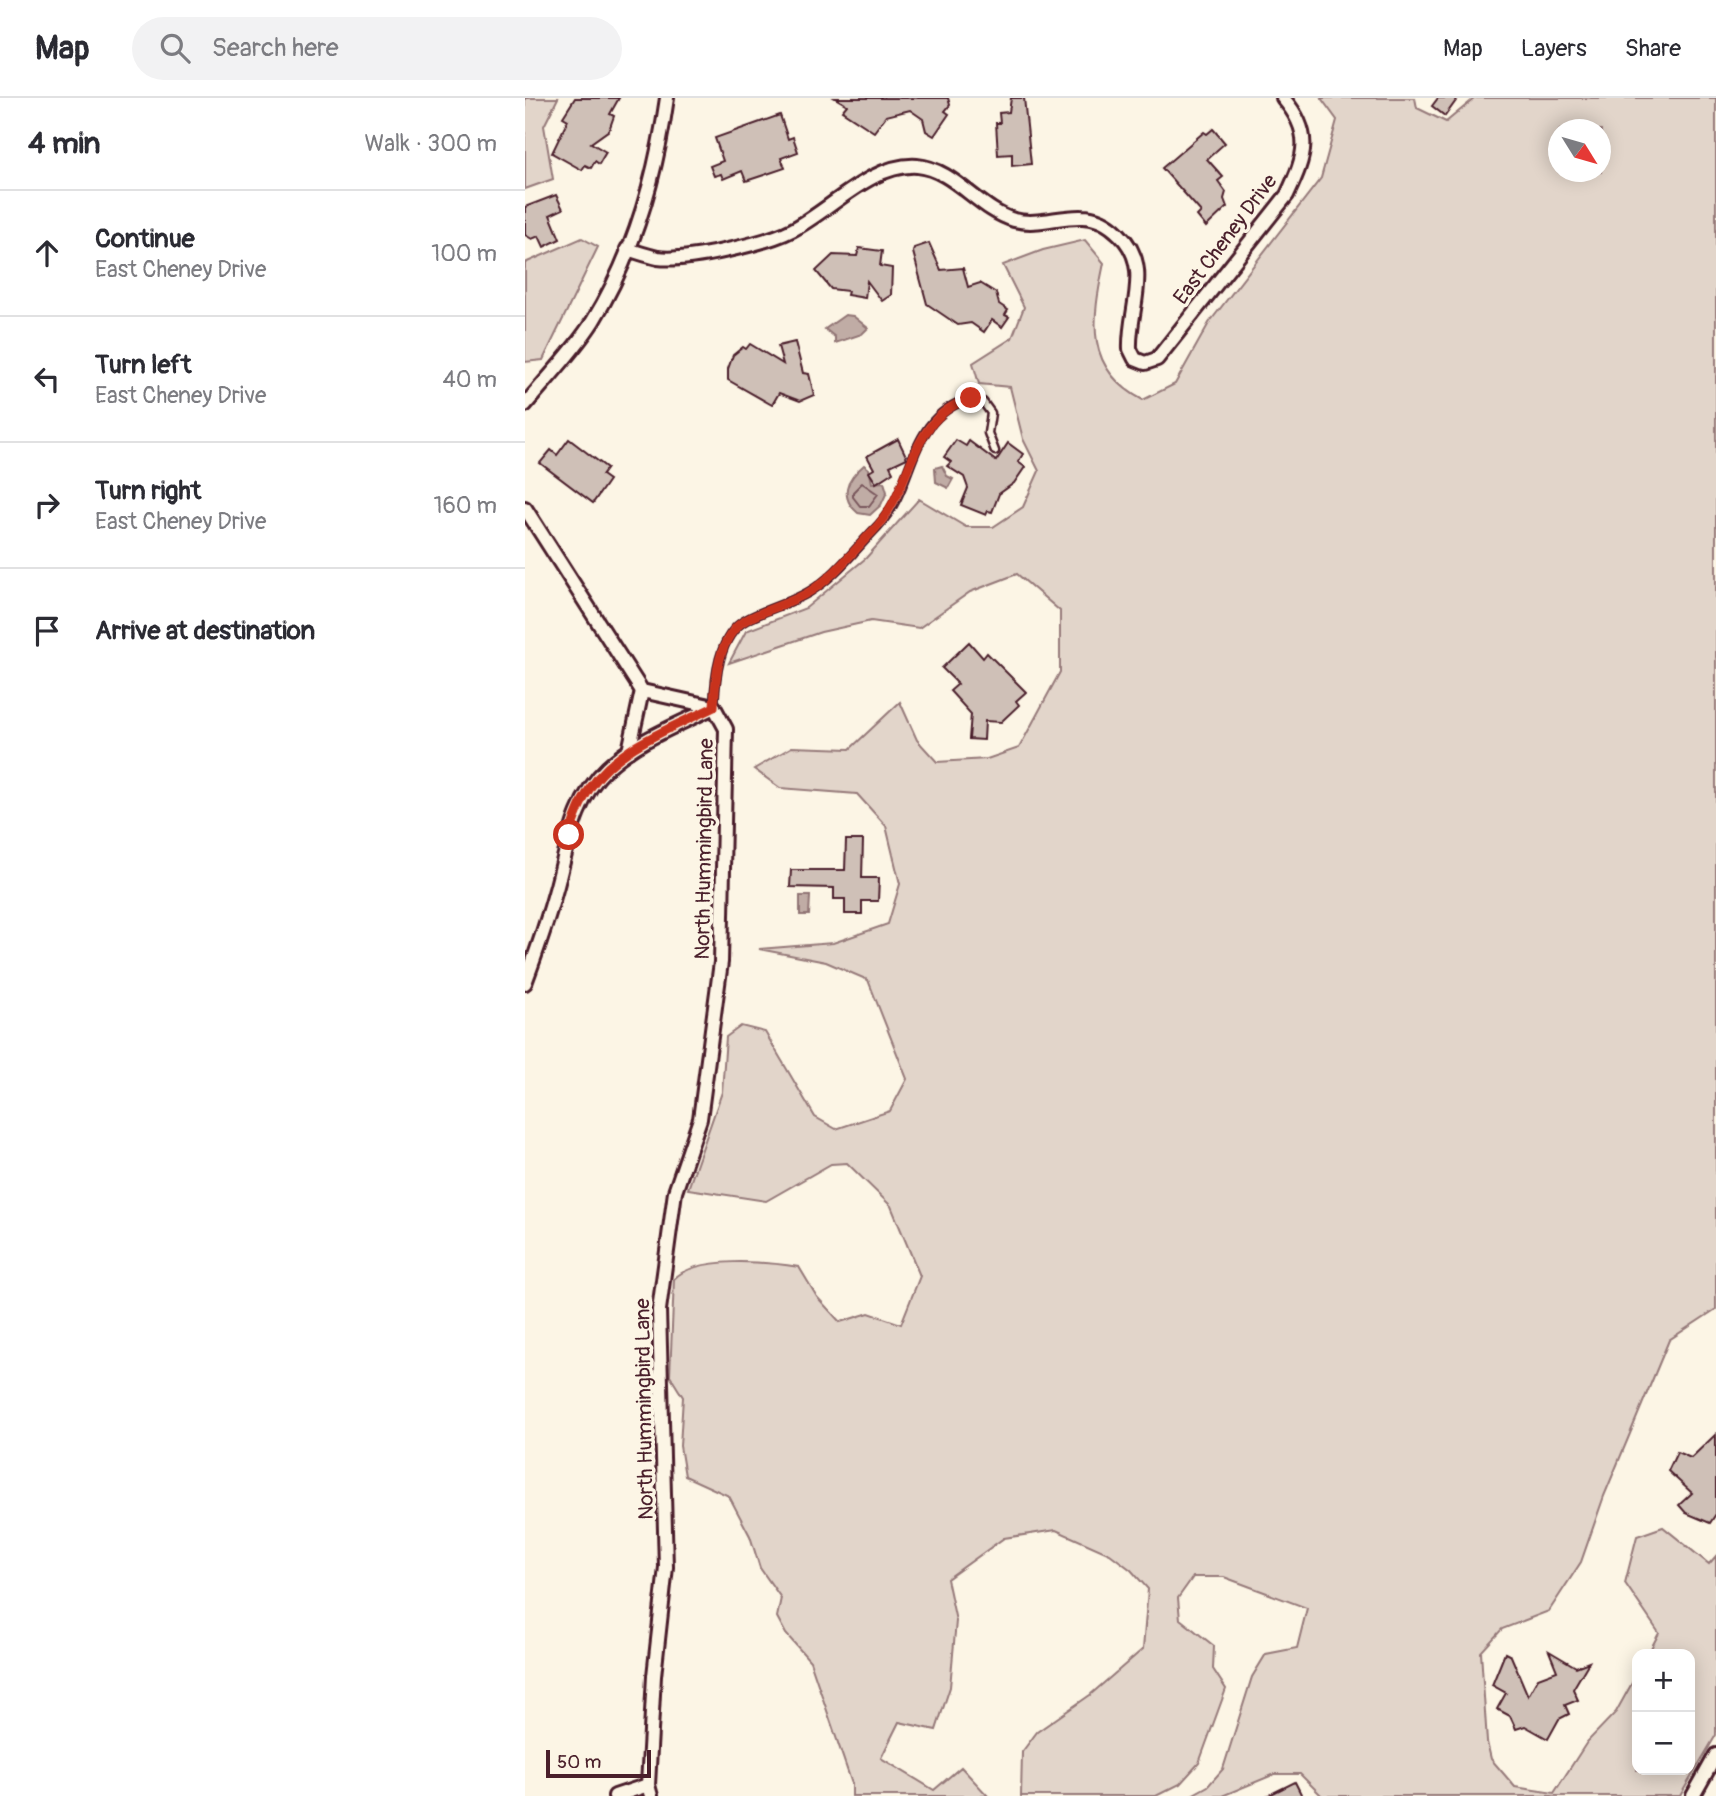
<!DOCTYPE html>
<meta charset="utf-8">
<style>
:root{--surface:#fff;--page:#f2f2f3;--text:#2b2b33;--muted:#7c7c81;--line:#e1e1e2}
body{margin:0;font-family:Pangolin,sans-serif;background:var(--page);color:var(--text)}
.controls{position:absolute;right:21px;bottom:21px;display:grid;overflow:hidden;border-radius:14px;box-shadow:0 4px 18px #0003}
.controls button{width:63px;height:63px;display:grid;place-items:center;padding:0;border:0;border-bottom:2px solid var(--line);background:var(--surface);color:var(--text);font:35px sans-serif}
.compass{position:absolute;left:1023px;top:21px;width:63px;height:63px;border-radius:50%;background:var(--surface);box-shadow:0 4px 18px #0003;rotate:127deg}
.scale{position:absolute;left:21px;bottom:18px;width:105px;box-sizing:border-box;padding-left:7px;border:4px solid #4a1f2b;border-top:0;font-size:19px;line-height:24px;white-space:nowrap;color:#4a1f2b;-webkit-text-stroke:5px #fcf5e5;paint-order:stroke}
.stop{position:absolute;width:21px;height:21px;margin:-16px;border:5px solid #c8321e;border-radius:50%;background:#fff}
.stop.end{background:#c8321e;border-color:#fff;box-shadow:0 2px 7px #0008}
.list{margin:0;padding:0;list-style:none}
h2{display:flex;justify-content:space-between;align-items:center;height:91px;margin:0;padding:0 28px;font-size:30px}
h2 small{font-size:23px;font-weight:400;color:var(--muted)}
.list li{display:grid;grid-template-columns:46px 1fr auto;gap:21px;align-items:center;box-sizing:border-box;height:126px;padding:0 28px;border-top:2px solid var(--line)}
.list b{display:block;font-size:26px;white-space:nowrap}
.list p{margin:0;font-size:23px;white-space:nowrap;color:var(--muted)}
.list em{font-size:23px;font-style:normal;color:var(--muted)}
.icon{flex:none;width:38px;height:38px;fill:none;stroke:currentColor;stroke-width:2;stroke-linecap:round;stroke-linejoin:round}
.map{position:relative;flex:none;width:1191px;height:1698px;overflow:hidden}
header{display:flex;align-items:center;gap:42px;box-sizing:border-box;height:98px;padding:0 35px;background:var(--surface);border-bottom:2px solid var(--line)}
header strong{font-size:33px}
nav{display:flex;gap:38px;margin-inline-start:auto;font-size:24px}
.search{width:490px;height:63px;background:var(--page);display:flex;align-items:center;gap:18px;box-sizing:border-box;padding:0 24px;border-radius:38px;color:var(--muted);font-size:26px}
main{display:flex}
aside{flex:1;background:var(--surface)}
.map>svg:first-child{display:block}
.green{fill:#e2d5ca;stroke:#967a7a;stroke-width:2;fill-rule:evenodd}
.water{fill:#c0aca5;stroke:#917474;stroke-width:2}
.lines{fill:none;stroke-linecap:round;stroke-linejoin:round}
.shore{stroke:#79575c;stroke-width:2}
.building{fill:#cfc0b7;stroke:#4a1f2b;stroke-width:2}
.service-casing{stroke:#4a1f2b;stroke-width:11}
.minor-casing{stroke:#4a1f2b;stroke-width:18}
.service{stroke:#fcf5e5;stroke-width:6}
.minor{stroke:#fcf5e5;stroke-width:12}
.route{stroke:#c8321e;stroke-width:9}
.labels{text-anchor:middle;stroke-width:7;stroke-linejoin:round;paint-order:stroke}
.street-label{font-size:21px;fill:#4a1f2b;stroke:#fcf5e5}
</style>
<header>
<strong>Map</strong>
<div class="search"><svg class="icon" aria-label="search" viewBox="0 0 24 24"><circle cx="10" cy="10" r="6"/><path d="M15 15l6 6"/></svg>Search here</div>
<nav><a>Map</a><a>Layers</a><a>Share</a></nav>
</header>
<main>
<aside>
<h2>4 min<small>Walk · 300 m</small></h2>
<ul class="list">
<li><svg class="icon" aria-label="ahead" viewBox="0 0 24 24"><path d="M12 20V5M6 11l6-6 6 6"/></svg><div><b>Continue</b><p>East Cheney Drive</p></div><em>100 m</em></li>
<li><svg class="icon" aria-label="left" viewBox="0 0 24 24"><path d="M17 20v-9H6M10 6l-5 5 5 5"/></svg><div><b>Turn left</b><p>East Cheney Drive</p></div><em>40 m</em></li>
<li><svg class="icon" aria-label="right" viewBox="0 0 24 24"><path d="M7 20v-9h11M14 6l5 5-5 5"/></svg><div><b>Turn right</b><p>East Cheney Drive</p></div><em>160 m</em></li>
<li><svg class="icon" aria-label="arrive" viewBox="0 0 24 24"><path d="M6 21V4h12l-3 4 3 4H6"/></svg><div><b>Arrive at destination</b></div></li>
</ul>
</aside>
<div class="map">
<svg width="1191" height="1698" viewBox="0 0 1191 1698">
<rect width="100%" height="100%" fill="#fcf5e5"/>
<filter id="ink" filterUnits="userSpaceOnUse"><feTurbulence type="fractalNoise" baseFrequency=".0143" numOctaves="2"/><feDisplacementMap in="SourceGraphic" scale="14" xChannelSelector="R" yChannelSelector="G"/><feConvolveMatrix kernelMatrix="1 2 1 2 8 2 1 2 1" color-interpolation-filters="sRGB"/></filter>
<g filter="url(#ink)">
<g class="green">
<polygon points="0,0 33,0 19,28 28,81 0,91"/>
<path d="M796 0H890L892 10 921 24 950 0H1191V1211L1144 1242 1079 1398 1056 1464 1024 1513 977 1531 956 1554 962 1644 966 1661 990 1689 1029 1695 1062 1644 1091 1614 1112 1576V1672H1165V1556H1123L1134 1535 1100 1485 1112 1438 1138 1429 1184 1466 1191 1458V1637L1155 1698H797L775 1676H750L697 1698H665L683 1688 698 1671 727 1579 741 1556 772 1550 782 1510 699 1479H668L653 1500 655 1521 689 1548 688 1571 701 1591 674 1665 655 1686 631 1698H496L497 1654 512 1634 565 1597 618 1551 623 1491 606 1472 585 1456 531 1432 479 1440 422 1481 431 1523 425 1589 411 1632 374 1624 356 1660 409 1692 436 1669 463 1698H327V1686L285 1563 261 1536 252 1519 256 1500 235 1470 225 1438 204 1398 160 1378 155 1348 158 1299 145 1278 149 1181C172 1157 242 1164 274 1169L292 1199 315 1224 344 1215 376 1226 395 1178 366 1108 322 1065 306 1066 241 1103 163 1091 197 994 201 939 216 928 240 934 290 1019 311 1031 365 1013 382 981 343 882 301 864 234 851 308 845 363 826 375 786 361 728 332 696 255 690 229 671 267 649 325 651 375 604 392 642 412 664 462 661 494 650 535 574V513L492 476 445 494 394 530 346 523 296 534 204 565 221 533 281 510 341 460 394 401 441 429H468L498 409 514 373 498 341 485 289 454 286 448 265 487 240 499 209 478 167 518 152 560 142 579 165C567 222 559 271 618 302L650 286 684 225 796 80 812 22ZM1034 32H1076V74H1034Z"/>
<polygon points="57,140 73,149 18,262 0,264 0,165"/>
</g>
<g class="water">
<polygon points="320,217 328,218 343,230 337,236 310,245 310,239 300,231"/>
<path d="M339 367 344 371 347 385 359 384 362 394 356 407 345 417 333 415C314 399 321 382 339 367Z"/>
<polygon points="417,368 422,378 428,381 423,390 411,384 410,370"/>
<polygon points="275,798 285,798 284,817 275,817"/>
</g>
<g class="lines">
<polygon class="shore" points="337,385 353,396 344,408 335,408 328,399 328,394"/>
</g>
<g class="building">
<polygon points="50,0 94,0 85,16 89,18 84,32 66,45 81,54 74,66 70,63 66,70 60,67 57,72 27,55 43,22 38,19"/>
<polygon points="310,0 423,0 425,7 420,13 424,16 409,38 401,33 398,21 385,12 361,18 349,34 317,13 322,7"/>
<polygon points="486,0 499,0 506,66 487,68 487,56 473,57 471,25 475,25 474,15 484,14"/>
<polygon points="913,0 933,0 920,18 907,8"/>
<polygon points="255,17 263,41 268,39 273,54 256,60 260,70 221,83 217,73 198,81 196,76 189,78 185,68 198,63 190,40"/>
<polygon points="688,31 700,45 682,61 698,79 693,83 701,94 699,101 702,109 681,129 672,118 676,114 637,70 679,34 682,36"/>
<polygon points="31,97 38,111 25,117 35,141 19,149 14,138 7,141 0,137 0,109"/>
<polygon points="404,145 416,172 438,170 443,189 455,185 471,195 474,206 483,212 480,217 484,219 477,229 467,222 459,234 446,225 433,227 402,206 388,154 389,150"/>
<polygon points="334,150 357,153 355,168 367,170 366,197 357,203 342,183 340,200 322,197 323,193 306,191 291,173 308,157 332,158"/>
<polygon points="270,244 278,275 284,276 289,297 275,303 254,295 247,307 203,282 203,271 208,257 218,249 221,251 225,246 258,266 253,248"/>
<polygon points="44,341 82,370 77,377 84,382 68,405 15,365 26,352 32,357"/>
<polygon points="373,341 382,360 365,368 368,374 351,385 344,374 349,371 342,358"/>
<polygon points="431,342 441,348 444,343 471,363 483,345 498,356 493,364 500,369 489,385 474,396 467,414 463,413 461,417 436,407 443,390 439,379 422,368 426,364 419,359"/>
<polygon points="444,544 458,560 462,555 501,594 491,603 494,607 476,624 460,623 459,642 444,641 446,616 425,593 433,586 417,570"/>
<polygon points="321,742 338,742 337,780 354,780 353,803 337,803 337,816 320,816 320,801 309,801 309,790 265,789 266,772 320,772"/>
<polygon points="1191,1336 1191,1416 1185,1425 1161,1415 1154,1407 1167,1395 1143,1373 1152,1354 1166,1360"/>
<polygon points="1024,1553 1051,1569 1064,1564 1048,1591 1053,1602 1040,1607 1044,1616 1034,1621 1023,1641 1000,1628 991,1631 985,1618 972,1611 981,1595 967,1587 980,1555 986,1558 1003,1598 1013,1580 1032,1573"/>
<polygon points="770,1684 777,1698 742,1698"/>
</g>
<g class="lines">
<g class="service-casing">
<path id="service" d="M189 609C190 582 193 537 221 522 241 511 264 506 284 494 311 478 331 450 353 428 393 385 380 320 446 300L458 304 466 315 463 335 470 353"/>
</g>
<g class="minor-casing">
<g id="minor">
<path d="M102 151C112 154 123 158 133 160 161 164 242 145 267 132 306 112 347 65 392 68 429 71 454 112 489 122 512 128 534 118 557 119 572 119 584 126 594 136 629 169 603 211 605 251L610 261 620 265 632 261 762 97C781 57 788 35 758 0"/>
<path d="M0 307C22 280 49 253 68 223 109 156 131 78 142 0"/>
<polyline points="0,410 117,593 189,609"/>
<polyline points="104,653 117,593"/>
<path d="M0 885C12 853 23 821 32 788 43 747 49 701 82 670 112 642 153 627 189 609"/>
<polyline points="90,1698 123,1687"/>
<polyline points="126,1698 123,1687 129,1578 141,1469 134,1212 150,1094 175,1021 196,864 201,631 189,609"/>
<polyline points="1168,1698 1191,1657"/>
</g>
</g>
<use href="#service" class="service"/>
<use href="#minor" class="minor"/>
</g>
</g>
<g class="lines" filter="url(#ink)">
<path class="route" d="M44 737C48 726 52 713 58 702 83 652 143 632 189 609 190 582 193 537 221 522 241 511 264 506 284 494 310 478 328 453 349 432 390 388 382 320 446 300"/>
</g>
<g class="labels">
<g class="street-label">
<text transform="translate(700 141) rotate(-53)" y="7">East Cheney Drive</text>
<text transform="translate(179 751) rotate(-89)" y="7">North Hummingbird Lane</text>
<text transform="translate(119 1311) rotate(-91)" y="7">North Hummingbird Lane</text>
</g>
</g>
</svg>
<div class="controls">
<button>+</button>
<button>−</button>
</div>
<svg class="compass" viewBox="-18 -18 36 36"><path d="M0-13l5 13h-10z" fill="#e53935"/><path d="M0 13l5-13h-10z" fill="#7c7c81"/></svg>
<div class="scale">50 m</div>
<div class="stop" style="left:44px;top:737px"></div>
<div class="stop end" style="left:446px;top:300px"></div>
</div>
</main>
